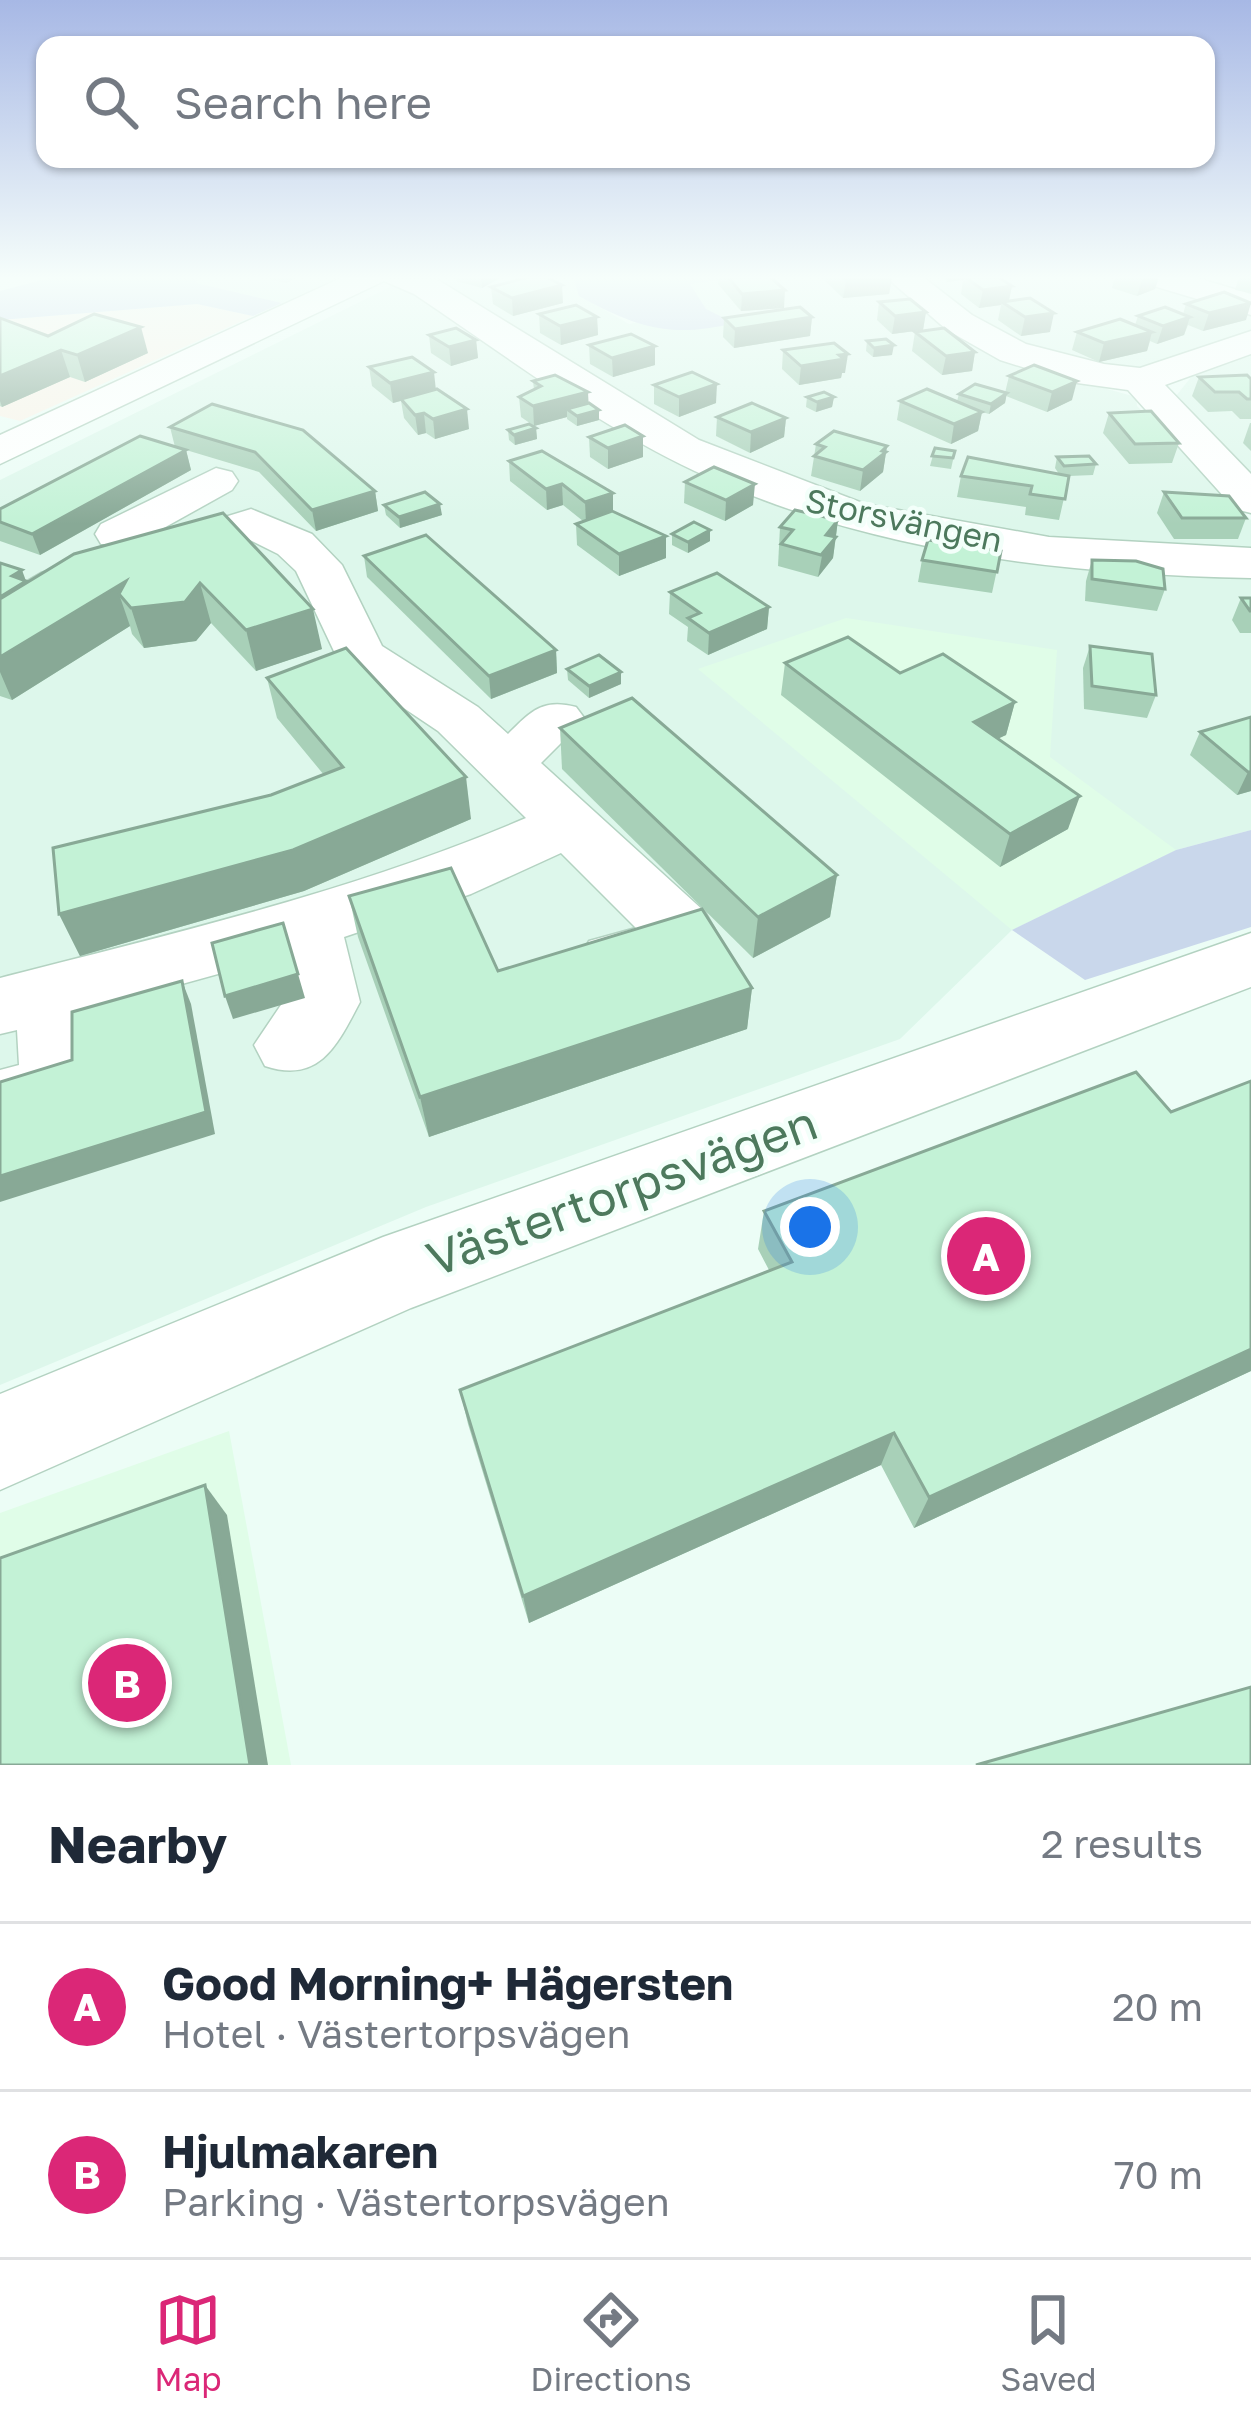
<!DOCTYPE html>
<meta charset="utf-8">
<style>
:root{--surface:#fff;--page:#f2f2f3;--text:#1f2937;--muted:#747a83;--line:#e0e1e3;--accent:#db2777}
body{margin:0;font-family:"Golos Text",sans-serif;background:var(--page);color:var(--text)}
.you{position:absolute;left:810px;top:1227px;width:42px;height:42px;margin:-30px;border:9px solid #fff;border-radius:50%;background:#1a73e8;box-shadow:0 0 0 18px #1a73e833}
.badge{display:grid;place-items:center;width:78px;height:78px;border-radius:50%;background:var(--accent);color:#fff;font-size:39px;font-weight:700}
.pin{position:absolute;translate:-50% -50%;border:6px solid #fff;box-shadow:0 3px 12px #0006}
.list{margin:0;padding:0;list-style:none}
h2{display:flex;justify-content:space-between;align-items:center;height:156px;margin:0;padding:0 48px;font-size:51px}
h2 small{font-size:39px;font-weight:400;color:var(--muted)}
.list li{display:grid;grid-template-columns:78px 1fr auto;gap:36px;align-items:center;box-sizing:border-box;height:168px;padding:0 48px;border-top:3px solid var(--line)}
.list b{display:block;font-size:45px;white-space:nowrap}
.list p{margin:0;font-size:39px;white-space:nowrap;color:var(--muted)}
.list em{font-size:39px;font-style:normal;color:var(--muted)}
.icon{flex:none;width:66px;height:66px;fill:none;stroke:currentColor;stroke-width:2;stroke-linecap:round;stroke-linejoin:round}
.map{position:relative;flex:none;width:1251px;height:1765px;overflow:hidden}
.search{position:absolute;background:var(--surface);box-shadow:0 3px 9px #0004;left:36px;right:36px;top:36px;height:132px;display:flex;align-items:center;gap:30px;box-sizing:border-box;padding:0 42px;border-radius:24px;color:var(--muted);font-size:45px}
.sheet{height:492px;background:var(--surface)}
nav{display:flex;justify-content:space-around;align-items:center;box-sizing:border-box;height:168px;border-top:3px solid var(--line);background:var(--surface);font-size:33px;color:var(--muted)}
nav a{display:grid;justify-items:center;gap:6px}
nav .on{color:var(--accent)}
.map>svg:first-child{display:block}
.residential{fill:#ddf7eb}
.commercial{fill:#e0fde8}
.education{fill:#faf3e8}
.green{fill:#c9d7eb}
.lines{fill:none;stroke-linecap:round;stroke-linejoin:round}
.minor-casing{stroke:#b3d2c1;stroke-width:3}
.minor{fill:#fff;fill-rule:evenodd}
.wall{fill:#a8d0b8}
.shaded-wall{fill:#88a996}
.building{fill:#c3f2d6;stroke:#88a996;stroke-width:3}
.labels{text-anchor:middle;stroke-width:9;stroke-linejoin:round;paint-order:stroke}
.far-street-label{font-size:33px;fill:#4d795d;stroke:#f3fffa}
.near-street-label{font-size:48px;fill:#4d795d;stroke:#f3fffa}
</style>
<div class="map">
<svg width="1251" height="1765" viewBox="0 0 1251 1765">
<rect width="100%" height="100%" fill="#ecfdf6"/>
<g class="residential">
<polygon points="197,277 339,277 282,303 195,283"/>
<polygon points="428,277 573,277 580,296 629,324 706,309 689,284 745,277 893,277 996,358 1136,397 1137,406 1251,520 1251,553 1028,536 833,500 690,438"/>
<polygon points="921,277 1137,277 1251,313 1251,335 1128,374 1004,341"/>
<polygon points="394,285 420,293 783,503 1251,571 1251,830 1176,850 1012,930 900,1039 426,1207 0,1385 0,480"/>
<polygon points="1251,354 1251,475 1176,396 1192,376"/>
</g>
<g class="commercial">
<polygon points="846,618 1057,650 1050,757 1176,850 1012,930 698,669"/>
<polygon points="229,1431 291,1765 0,1765 0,1513"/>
</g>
<polygon class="education" points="197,304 253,316 20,421 0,416 0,320"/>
<g class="green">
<polygon points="53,277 197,277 196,283 282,303 253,316 197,304 0,320 0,291"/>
<path d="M573 277H745L690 284 706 309 734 323C671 339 635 327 579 296Z"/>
<polygon points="1251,830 1251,927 1085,980 1012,930 1176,850"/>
</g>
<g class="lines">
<g class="minor-casing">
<g id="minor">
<path d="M343 277 438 280 699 440 865 504 1049 537 1251 548V578C1066 574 878 554 708 477 603 430 510 358 414 294L384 281 0 464V435Z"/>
<polygon points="886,277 923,277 972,315 1026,344 1104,364 1140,368 1251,331 1251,354 1165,385 1251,474 1251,513 1235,509 1128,390 1070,382 1000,360 947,330"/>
<polygon points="1143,277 1194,277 1251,294 1251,315 1147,284"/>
<polygon points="216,468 232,472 238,481 232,490 135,544 101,544 95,534 101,524"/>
<path d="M251 509 312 534 342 565 382 646 478 707 508 734C531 711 543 698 576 707L585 719 541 763 705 912 715 930 692 963 614 986 589 979 579 960 589 941 636 928 561 853 471 894 344 937 360 1002C337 1046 319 1084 265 1066L254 1045 287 996 279 957 88 1010 98 1085 86 1107 0 1136V1070L19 1065 17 1030 0 1034V978C178 932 356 891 526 818L438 731 341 666 296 571 278 554 248 539 77 595 18 630 0 634V597L41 573Z"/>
<polygon points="1251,933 1251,987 411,1308 0,1490 0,1394 383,1237"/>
</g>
</g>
<use href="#minor" class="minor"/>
</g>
<g class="wall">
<polygon points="261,277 299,277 286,283"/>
<polygon points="456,277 502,277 482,288 456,281"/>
<polygon points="719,277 770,277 784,308 741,311 718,284"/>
<polygon points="821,277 892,277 889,294 843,298"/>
<polygon points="941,277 998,277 1012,286 1009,301 1050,332 1021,336 998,320 1001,305 979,308 961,294 963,280 947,282"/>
<polygon points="1115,277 1159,277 1155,289 1137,296 1112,288"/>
<polygon points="1239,277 1251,277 1251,293 1235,290"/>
<polygon points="491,287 563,303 513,316 493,304"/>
<polygon points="879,302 926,312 923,330 892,334 877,320"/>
<polygon points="1186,304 1246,320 1203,331 1188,325 1184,335 1157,344 1150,341 1147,351 1099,362 1072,350 1077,332 1135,325 1138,316 1183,314"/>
<polygon points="539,314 597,317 598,335 561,345 540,333"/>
<polygon points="812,317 810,336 734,348 723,337 724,318"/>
<polygon points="0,318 48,336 148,353 85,382 70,377 2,407 0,406"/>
<polygon points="915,332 975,352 972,371 942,375 912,351"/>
<polygon points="429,335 476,340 478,358 451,366 431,353"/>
<polygon points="867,341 892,355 873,357 866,351"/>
<polygon points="589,345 655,365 613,377 590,364"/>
<polygon points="783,350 845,373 842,373 841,378 799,385 782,369"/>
<polygon points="369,367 436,389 469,429 435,439 426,433 418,435 404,418 401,401 393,403 372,386"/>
<polygon points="1009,376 1072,400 1047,412 1006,396 1005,403 989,414 982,412 978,431 951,444 897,420 900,401 957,401 959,394 1005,393"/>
<polygon points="1199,377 1251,379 1251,419 1240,419 1232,411 1208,412 1192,396"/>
<polygon points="533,381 588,403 599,420 577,426 567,419 567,417 534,426 521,417 519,397 534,390"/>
<polygon points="654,385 716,403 679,417 654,404"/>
<polygon points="807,397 834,397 832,407 816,412 806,407"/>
<polygon points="212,404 375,491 378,511 316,531 259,472 186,450 191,470 40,555 0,541 0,509 175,447 170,427"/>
<polygon points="1109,413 1179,443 1172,463 1129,464 1103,433"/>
<polygon points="717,417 786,418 784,437 750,453 716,436"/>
<polygon points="1250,423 1251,423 1251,451 1243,443"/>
<polygon points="536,428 537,439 515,445 509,440 508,430"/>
<polygon points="643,436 643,457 608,469 590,457 589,437"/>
<polygon points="816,444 887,446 883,472 860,491 811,476"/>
<polygon points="935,448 955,451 951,469 930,466"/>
<polygon points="542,451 613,511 666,558 619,576 577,545 576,524 583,521 563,505 547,510 510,481 509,461"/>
<polygon points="1057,457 1096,464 1093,475 1069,476 1059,520 1025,515 1026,507 957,497 961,476 1059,474 1055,468"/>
<polygon points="685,482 753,505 725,521 684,503"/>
<polygon points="1164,492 1246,518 1238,539 1174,539 1157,513"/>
<polygon points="384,505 442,515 400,528 386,515"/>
<polygon points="223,513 322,649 256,671 211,623 196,641 144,648 132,634 130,626 12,700 0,696 0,563 27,583"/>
<polygon points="838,520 833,558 818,577 778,566 780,527"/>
<polygon points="710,530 710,541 688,553 672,545 672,534"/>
<polygon points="1001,551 992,593 918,582 922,560"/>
<polygon points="364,556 556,650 557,673 491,699 367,577"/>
<polygon points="1092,560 1165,589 1157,611 1085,601 1086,581"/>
<polygon points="670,592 769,607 767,629 708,655 687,641 688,627 669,614"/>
<polygon points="1241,598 1251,598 1251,633 1240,633 1232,620"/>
<polygon points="1090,646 1156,695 1147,718 1084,709 1083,668"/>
<polygon points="785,663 900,673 1015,702 1006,735 998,738 1068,829 1000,867 781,695"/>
<polygon points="567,669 621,684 589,698 568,680"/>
<polygon points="267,678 471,819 304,891 80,956 59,914 271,795 324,775 277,718"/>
<polygon points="1251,717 1251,791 1237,795 1190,755 1200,732"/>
<polygon points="560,728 837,875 830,917 753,958 562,769"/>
<polygon points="349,896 498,971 752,988 747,1029 429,1137 358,937"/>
<polygon points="1251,1081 1251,1371 914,1528 881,1465 529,1623 468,1424 460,1390 769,1270 758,1249 764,1211 1171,1112"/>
</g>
<g class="shaded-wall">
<polygon points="481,277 502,277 482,288"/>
<polygon points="881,277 892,277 889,294 843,298 846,280"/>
<polygon points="948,277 964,277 963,280 947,282"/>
<polygon points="1146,277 1159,277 1155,289 1137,296 1142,279"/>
<polygon points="562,285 563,303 513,316 512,298"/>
<polygon points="1012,286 1008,304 1002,302 1001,305 979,308 983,290"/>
<polygon points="785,290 784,308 741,311 742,294"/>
<polygon points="1251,303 1246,320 1203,331 1209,313"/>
<polygon points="926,312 923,330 892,334 895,316"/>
<polygon points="1054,313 1050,332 1021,336 1025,317"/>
<polygon points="597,317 598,335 561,345 560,326"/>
<polygon points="812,317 810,336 734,348 735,329"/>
<polygon points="1190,317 1184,335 1157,344 1163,326"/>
<polygon points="141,327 148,353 85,382 77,355"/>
<polygon points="1152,332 1147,351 1099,362 1104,343"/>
<polygon points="476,340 478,358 451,366 449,347"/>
<polygon points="894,345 892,355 873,357 874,348"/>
<polygon points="655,346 655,365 613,377 612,358"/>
<polygon points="61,350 70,377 2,407 0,401 0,376"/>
<polygon points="975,352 972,371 942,375 946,356"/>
<polygon points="848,354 845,373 842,373 841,378 799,385 801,366"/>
<polygon points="434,372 436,391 393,403 390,383"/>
<polygon points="1077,381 1072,400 1047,412 1052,392"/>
<polygon points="717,384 716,403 679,417 679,397"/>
<polygon points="588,392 589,411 567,409 567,417 534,426 533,406"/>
<polygon points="1007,393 1005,403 989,414 991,404"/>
<polygon points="834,397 832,407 816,412 817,402"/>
<polygon points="467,409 469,429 435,439 433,419"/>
<polygon points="599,410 599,420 577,426 577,416"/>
<polygon points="982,412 978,431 951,444 954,424"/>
<polygon points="424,413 426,433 418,435 415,415"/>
<polygon points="786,418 784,437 750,453 751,432"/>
<polygon points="536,428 537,439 515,445 514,435"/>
<polygon points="643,436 643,457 608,469 608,448"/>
<polygon points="887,446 883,472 860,491 863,470"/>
<polygon points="186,450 191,470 40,555 32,534"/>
<polygon points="562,484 563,505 547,510 546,489"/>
<polygon points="755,484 753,505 725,521 726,500"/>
<polygon points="375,491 378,511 316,531 312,510"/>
<polygon points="613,493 613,514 586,523 585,502"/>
<polygon points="440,504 442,515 400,528 399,517"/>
<polygon points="838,520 833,558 818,577 826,535"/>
<polygon points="710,530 710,541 688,553 688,542"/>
<polygon points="666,536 666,558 619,576 619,554"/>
<polygon points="22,570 26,581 12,576"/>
<polygon points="126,581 200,583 211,623 196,641 144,648 131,608 119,594 130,626 12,700 0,672 0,657"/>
<polygon points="769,607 767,629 708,655 709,633"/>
<polygon points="313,609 322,649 256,671 246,630"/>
<polygon points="556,650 557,673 491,699 489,676"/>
<polygon points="621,672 621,684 589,698 589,686"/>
<polygon points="1015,702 1006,735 966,754 974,722"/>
<polygon points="1248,772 1251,772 1251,791 1237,795"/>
<polygon points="466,777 471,819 304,891 80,956 59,914"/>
<polygon points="1080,796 1068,829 1000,867 1010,834"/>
<polygon points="837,875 830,917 753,958 758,917"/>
<polygon points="298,974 305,998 233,1019 225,996"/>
<polygon points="182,981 191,1004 215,1134 0,1202 0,1176"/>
<polygon points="752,988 747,1029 429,1137 420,1097"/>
<polygon points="1251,1349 1251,1371 914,1528 929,1497"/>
<polygon points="894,1433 881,1465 529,1623 523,1596"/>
<polygon points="205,1485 227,1515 268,1765 250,1765"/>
</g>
<g class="building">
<polygon points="529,277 546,277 562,285 512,298 491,287"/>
<polygon points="728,277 770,277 785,290 742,294"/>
<polygon points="842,277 881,277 846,280"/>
<polygon points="965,277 998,277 1012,286 983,290"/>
<polygon points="1224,292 1251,303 1209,313 1186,304"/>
<polygon points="1030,298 1054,313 1025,317 1002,302"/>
<polygon points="910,299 926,312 895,316 879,302"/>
<polygon points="576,305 597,317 560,326 539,314"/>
<polygon points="800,307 812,317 735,329 724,318"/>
<polygon points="1165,307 1190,317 1163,326 1138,316"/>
<polygon points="94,314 141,327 77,355 61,350 0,376 0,318 48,336"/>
<polygon points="1120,319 1152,332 1104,343 1077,332"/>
<polygon points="456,328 476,340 449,347 429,335"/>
<polygon points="944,328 975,352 946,356 915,332"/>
<polygon points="631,334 655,346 612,358 589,345"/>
<polygon points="886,339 894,345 874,348 867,341"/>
<polygon points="834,343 848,354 839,355 844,359 801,366 783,350"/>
<polygon points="412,357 434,372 390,383 369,367"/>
<polygon points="1034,365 1077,381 1052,392 1009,376"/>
<polygon points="692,372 717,384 679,397 654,385"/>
<polygon points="555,375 588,392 533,406 519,397 541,386 533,381"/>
<polygon points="1247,375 1251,379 1251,399 1247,399 1239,392 1215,392 1199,377"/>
<polygon points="975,384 1007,393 991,404 959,394"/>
<polygon points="437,389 467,409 433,419 424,413 415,415 401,399"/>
<polygon points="927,389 982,412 954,424 900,401"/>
<polygon points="824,392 834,397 817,402 807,397"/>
<polygon points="589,403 599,410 577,416 567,409"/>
<polygon points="752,403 786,418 751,432 717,417"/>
<polygon points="212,404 303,430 375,491 312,510 255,452 170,427"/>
<polygon points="1151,411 1179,443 1135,444 1109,413"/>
<polygon points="529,424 536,428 514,435 508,430"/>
<polygon points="625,425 643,436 608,448 589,437"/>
<polygon points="834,431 887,446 882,451 886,452 863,470 814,456 825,447 816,444"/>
<polygon points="140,436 186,450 32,534 0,522 0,509"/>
<polygon points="935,448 955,451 953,458 932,456"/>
<polygon points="542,451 613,493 585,502 562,484 546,489 509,461"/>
<polygon points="1089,456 1096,464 1064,466 1057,457"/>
<polygon points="968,457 1069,476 1065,499 1030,494 1032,486 961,476"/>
<polygon points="714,467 755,484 726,500 685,482"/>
<polygon points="425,492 440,504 399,517 384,505"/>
<polygon points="1164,492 1229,496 1246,518 1182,518"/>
<polygon points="795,510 838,520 826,535 836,537 821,555 781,544 793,530 780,527"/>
<polygon points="612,511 666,536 619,554 576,524"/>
<polygon points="223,513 313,609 246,630 200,583 185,602 131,608 119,594 126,581 0,657 0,599 74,554"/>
<polygon points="694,522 710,530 688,542 672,534"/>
<polygon points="426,535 556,650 489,676 364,556"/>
<polygon points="928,540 1001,551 997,572 922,560"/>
<polygon points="1092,560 1136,561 1163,569 1165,589 1092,579"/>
<polygon points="0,563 22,570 12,576 26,581 0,597"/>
<polygon points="717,573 769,607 709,633 688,618 700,613 670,592"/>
<polygon points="1241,598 1251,598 1251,611 1250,611"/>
<polygon points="848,637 900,673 943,654 1015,702 974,722 1080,796 1010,834 785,663"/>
<polygon points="1090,646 1152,654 1156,695 1092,686"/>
<polygon points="346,648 466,777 293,850 59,914 53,848 271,795 343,767 267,678"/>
<polygon points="599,655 621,672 589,686 567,669"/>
<polygon points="632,698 837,875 758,917 560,728"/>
<polygon points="1251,717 1251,772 1248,772 1200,732"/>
<polygon points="451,868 498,971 702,909 752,988 420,1097 349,896"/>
<polygon points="283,923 298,974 225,996 212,943"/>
<polygon points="182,981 206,1112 0,1176 0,1082 72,1060 72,1012"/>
<polygon points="1136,1072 1171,1112 1251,1081 1251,1349 929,1497 894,1433 523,1596 460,1390 792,1262 764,1211"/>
<polygon points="205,1485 250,1765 0,1765 0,1558"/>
<polygon points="1251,1687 1251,1765 976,1765"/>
</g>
<linearGradient id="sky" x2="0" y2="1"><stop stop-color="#a7b8e5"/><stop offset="0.53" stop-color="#f6fefb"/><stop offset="1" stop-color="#f6fefb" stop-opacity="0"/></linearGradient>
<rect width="1251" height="524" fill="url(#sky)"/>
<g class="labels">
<g class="far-street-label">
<text transform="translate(904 520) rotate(12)" y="12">Storsvängen</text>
</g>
<g class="near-street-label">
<text transform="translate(622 1191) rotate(-20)" y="17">Västertorpsvägen</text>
</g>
</g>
</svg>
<div class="you"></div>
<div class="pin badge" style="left:986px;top:1256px">A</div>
<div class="pin badge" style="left:127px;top:1683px">B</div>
<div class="search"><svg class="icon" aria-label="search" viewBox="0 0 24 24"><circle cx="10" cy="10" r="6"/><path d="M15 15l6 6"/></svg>Search here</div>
</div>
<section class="sheet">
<h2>Nearby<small>2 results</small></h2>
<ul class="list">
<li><span class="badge">A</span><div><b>Good Morning+ Hägersten</b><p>Hotel · Västertorpsvägen</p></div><em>20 m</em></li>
<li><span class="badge">B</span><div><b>Hjulmakaren</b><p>Parking · Västertorpsvägen</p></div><em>70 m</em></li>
</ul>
</section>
<nav>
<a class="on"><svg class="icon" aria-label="map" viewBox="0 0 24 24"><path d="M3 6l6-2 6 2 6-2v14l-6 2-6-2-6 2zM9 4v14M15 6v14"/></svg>Map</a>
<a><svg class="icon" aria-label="directions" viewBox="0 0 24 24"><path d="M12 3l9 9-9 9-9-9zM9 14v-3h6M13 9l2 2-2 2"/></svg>Directions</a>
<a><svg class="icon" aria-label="saved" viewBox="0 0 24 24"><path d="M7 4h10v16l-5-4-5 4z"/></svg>Saved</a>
</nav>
